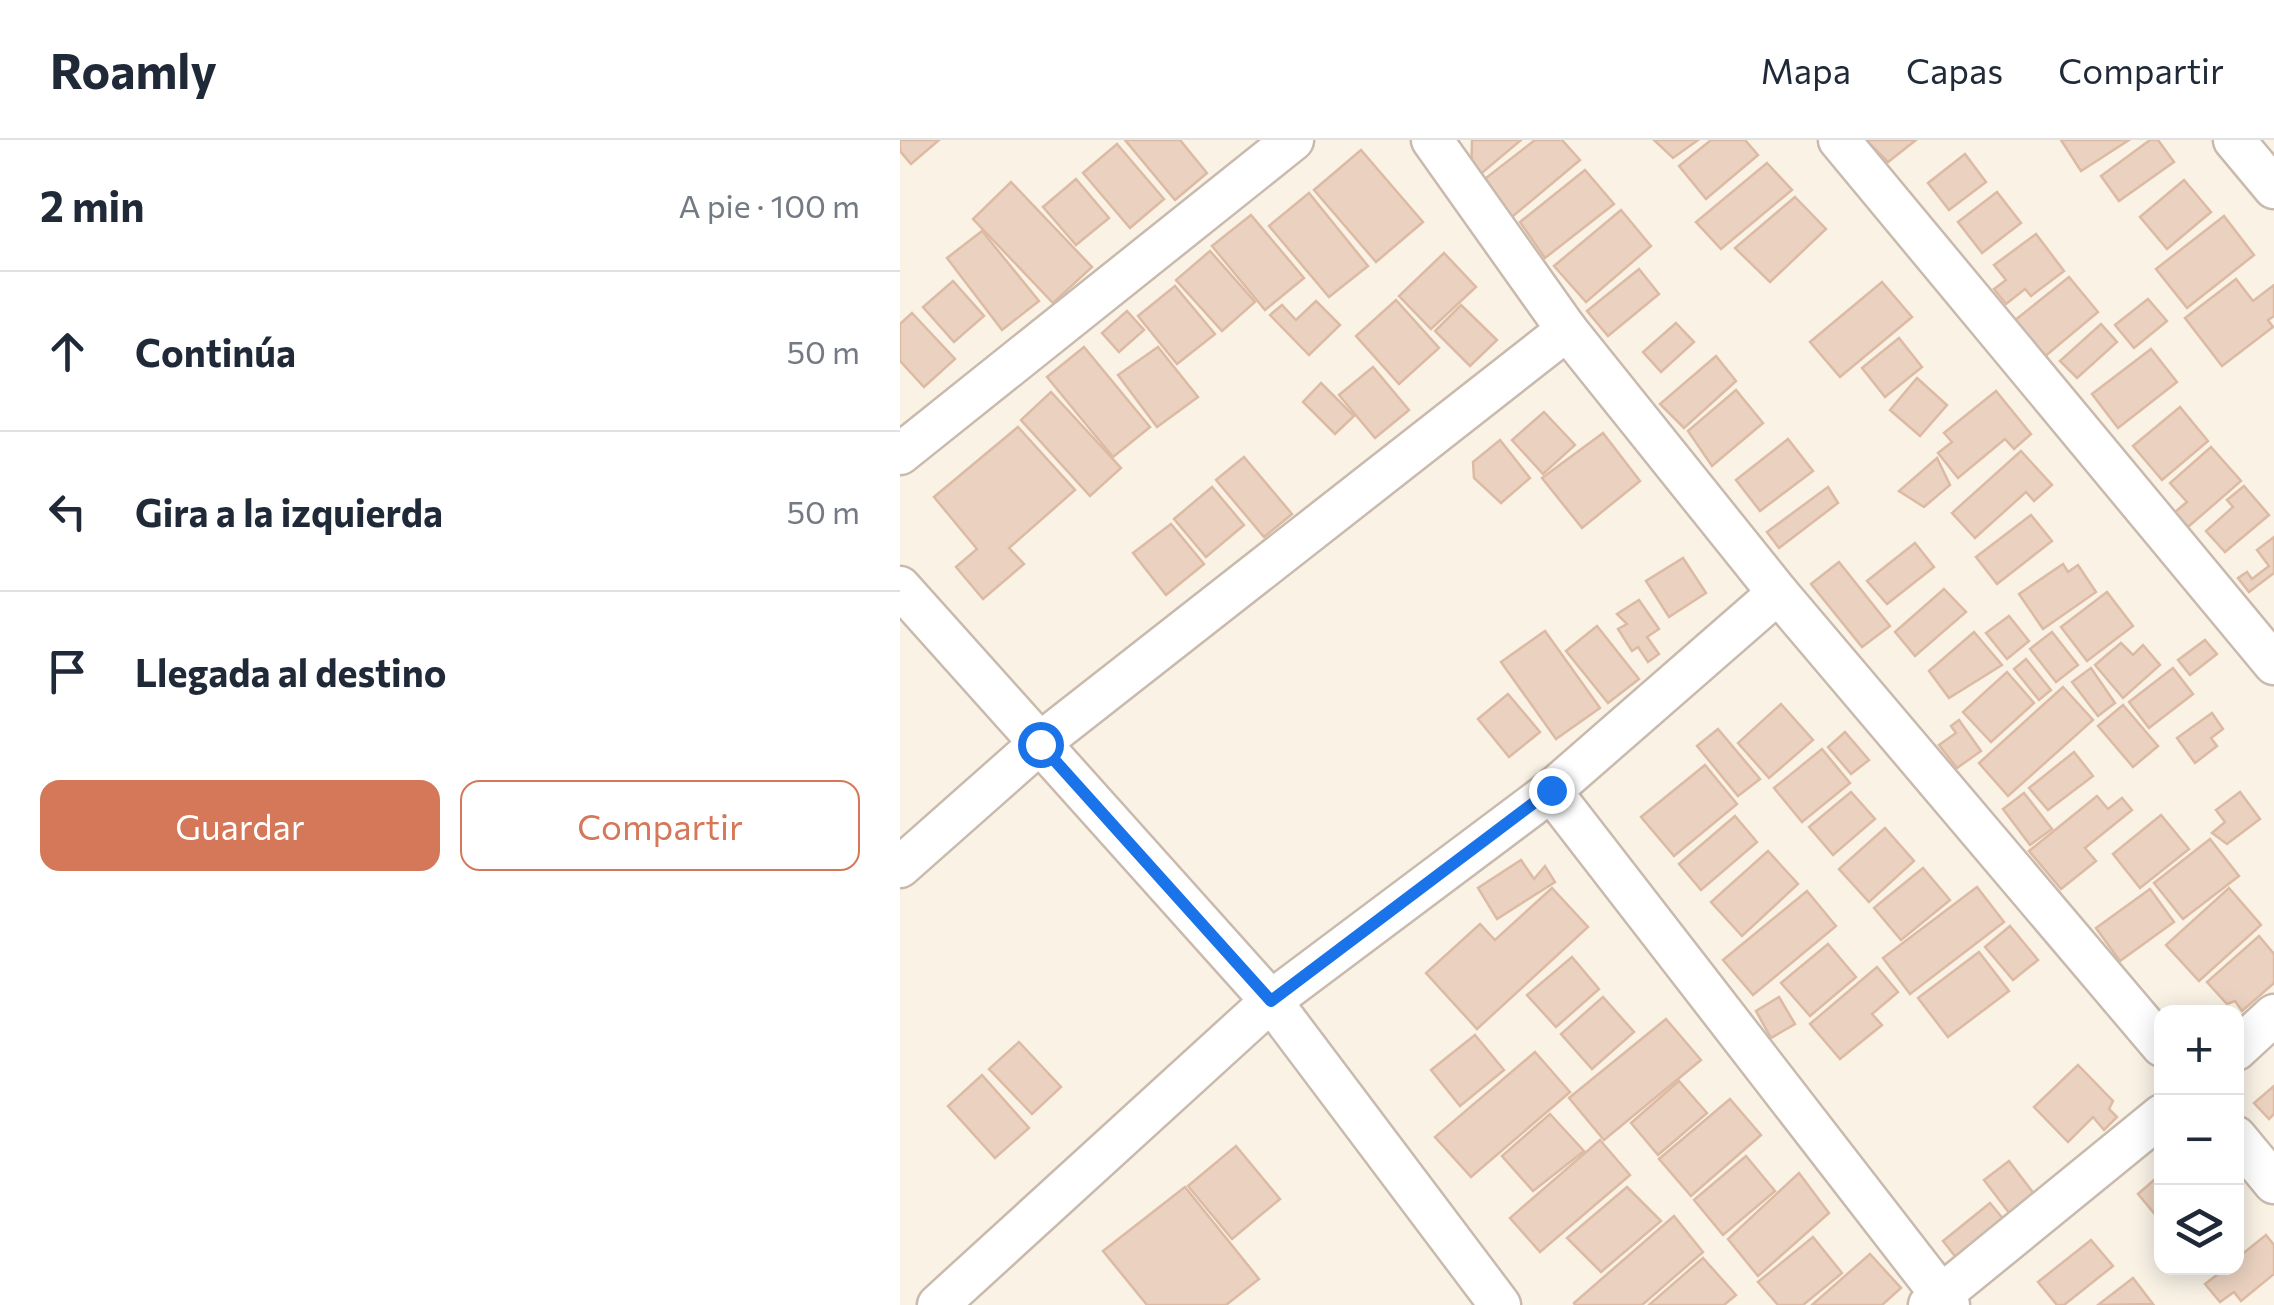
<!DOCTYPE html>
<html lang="es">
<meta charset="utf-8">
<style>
:root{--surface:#fff;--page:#f2f2f3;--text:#1f2937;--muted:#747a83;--line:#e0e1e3;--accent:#d47859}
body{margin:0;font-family:Commissioner,sans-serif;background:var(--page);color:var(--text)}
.controls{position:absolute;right:30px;bottom:30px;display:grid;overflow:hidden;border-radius:20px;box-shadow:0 5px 25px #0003}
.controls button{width:90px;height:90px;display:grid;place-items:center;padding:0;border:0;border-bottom:2px solid var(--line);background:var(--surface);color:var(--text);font:50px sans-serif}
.stop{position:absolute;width:30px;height:30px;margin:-22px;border:8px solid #1a73e8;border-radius:50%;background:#fff}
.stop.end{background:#1a73e8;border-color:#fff;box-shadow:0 2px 10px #0008}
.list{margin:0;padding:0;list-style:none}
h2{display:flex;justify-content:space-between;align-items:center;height:130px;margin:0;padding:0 40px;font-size:42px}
h2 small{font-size:32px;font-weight:400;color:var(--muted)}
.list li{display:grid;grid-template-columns:65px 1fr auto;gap:30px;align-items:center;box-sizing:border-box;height:160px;padding:0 40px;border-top:2px solid var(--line)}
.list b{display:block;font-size:38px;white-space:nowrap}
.list em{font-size:32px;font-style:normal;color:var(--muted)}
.actions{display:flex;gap:20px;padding:30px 40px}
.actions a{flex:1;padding:22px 0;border:2px solid var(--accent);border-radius:20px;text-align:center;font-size:35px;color:var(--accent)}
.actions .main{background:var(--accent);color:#fff}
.icon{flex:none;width:55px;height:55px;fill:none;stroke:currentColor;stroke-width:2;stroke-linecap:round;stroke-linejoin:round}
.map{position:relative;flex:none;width:1374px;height:1165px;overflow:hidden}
header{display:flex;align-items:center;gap:60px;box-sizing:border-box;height:140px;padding:0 50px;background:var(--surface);border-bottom:2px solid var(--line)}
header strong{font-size:48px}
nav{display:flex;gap:55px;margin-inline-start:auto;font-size:35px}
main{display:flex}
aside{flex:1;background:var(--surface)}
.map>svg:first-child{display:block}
.building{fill:#ebd2c0;stroke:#dcbaa3;stroke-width:2.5}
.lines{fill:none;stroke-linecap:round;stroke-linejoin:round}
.street-casing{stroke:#c9baad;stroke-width:45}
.street{stroke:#fff;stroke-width:40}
.route{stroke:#1a73e8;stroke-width:12}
</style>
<header>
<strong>Roamly</strong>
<nav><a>Mapa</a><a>Capas</a><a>Compartir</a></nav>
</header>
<main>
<aside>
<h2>2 min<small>A pie · 100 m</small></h2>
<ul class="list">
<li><svg class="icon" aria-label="ahead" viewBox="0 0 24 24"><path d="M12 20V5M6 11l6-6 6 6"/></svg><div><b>Continúa</b></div><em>50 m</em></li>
<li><svg class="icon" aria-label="left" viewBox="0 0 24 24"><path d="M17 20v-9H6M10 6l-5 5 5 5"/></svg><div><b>Gira a la izquierda</b></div><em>50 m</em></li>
<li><svg class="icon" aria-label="arrive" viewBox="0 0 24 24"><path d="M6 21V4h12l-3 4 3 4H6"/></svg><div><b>Llegada al destino</b></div></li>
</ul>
<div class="actions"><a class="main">Guardar</a><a>Compartir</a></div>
</aside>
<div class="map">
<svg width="1374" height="1165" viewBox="0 0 1374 1165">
<rect width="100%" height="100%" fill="#f9f2e5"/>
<g class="building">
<polygon points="0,0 39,0 11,24 0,11"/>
<polygon points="225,0 280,0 307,33 275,60"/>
<polygon points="572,0 621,0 571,42"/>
<polygon points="635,0 662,0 680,20 606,82 577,45"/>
<polygon points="754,0 798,0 773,18"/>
<polygon points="811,0 845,0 858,15 806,59 779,26"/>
<polygon points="966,0 1016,0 988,22"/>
<polygon points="1161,0 1229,0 1181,31"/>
<polygon points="1250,0 1258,0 1274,22 1219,61 1201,36"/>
<polygon points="217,4 264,59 230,88 183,33"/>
<polygon points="461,10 523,82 476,122 414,50"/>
<polygon points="1065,14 1086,42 1049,70 1028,43"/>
<polygon points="867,23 892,50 821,109 796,82"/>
<polygon points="685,30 714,64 645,118 620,82"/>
<polygon points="176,39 209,78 176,105 143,67"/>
<polygon points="1284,40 1311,72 1267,109 1240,77"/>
<polygon points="111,42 192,127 153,163 73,79"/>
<polygon points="1097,52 1121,83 1082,113 1058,82"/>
<polygon points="409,53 468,126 429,157 369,86"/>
<polygon points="895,57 926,89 870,142 835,108"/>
<polygon points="721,70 751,106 686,162 654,126"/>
<polygon points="351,75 404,138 365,170 312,106"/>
<polygon points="1324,76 1354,115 1287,168 1256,129"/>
<polygon points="82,91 139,161 102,190 47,118"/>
<polygon points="1136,94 1164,131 1131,156 1125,149 1106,164 1094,149 1106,140 1094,125"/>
<polygon points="310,111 355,162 322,191 276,140"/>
<polygon points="544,113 576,147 531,189 499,156"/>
<polygon points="739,129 759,154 708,196 687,171"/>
<polygon points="1169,137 1198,172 1143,218 1114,181"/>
<polygon points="1336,139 1353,161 1374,145 1374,176 1368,180 1373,187 1322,226 1285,178"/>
<polygon points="53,141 84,176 54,202 23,167"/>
<polygon points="982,142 1012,177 940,237 910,202"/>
<polygon points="275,146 315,194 277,224 238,176"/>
<polygon points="1248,159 1267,181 1234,208 1215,185"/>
<polygon points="496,160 539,208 499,244 456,196"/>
<polygon points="416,161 440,185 409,215 370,175 382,165 396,180"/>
<polygon points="561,165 597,200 570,226 535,191"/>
<polygon points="227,171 244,190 219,212 202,193"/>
<polygon points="12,173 55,219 24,247 0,221 0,184"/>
<polygon points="776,183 794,202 761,232 743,212"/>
<polygon points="1201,184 1217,202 1177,238 1160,221"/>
<polygon points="999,198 1022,227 985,257 962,228"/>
<polygon points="184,207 250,287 213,317 147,237"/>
<polygon points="258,207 298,257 257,287 218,235"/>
<polygon points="1251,209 1277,242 1218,288 1192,254"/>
<polygon points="816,216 836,241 784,288 760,264"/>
<polygon points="473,227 509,270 475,298 439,255"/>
<polygon points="1017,238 1047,265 1020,296 990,270"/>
<polygon points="421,243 454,276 435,294 403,262"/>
<polygon points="836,250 863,283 812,326 788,291"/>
<polygon points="1096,251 1131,294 1114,309 1105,299 1058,338 1038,313 1052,302 1044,293"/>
<polygon points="151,252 221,328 190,356 121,280"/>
<polygon points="1280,267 1308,301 1262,340 1233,306"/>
<polygon points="644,272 675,305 643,334 612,300"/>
<polygon points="118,287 175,350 109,408 124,424 83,459 56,427 77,409 34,357"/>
<polygon points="703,293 740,341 682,388 642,338"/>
<polygon points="888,299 913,331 860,371 836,340"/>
<polygon points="600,300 630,338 601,363 574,338 573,322"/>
<polygon points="1311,307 1341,341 1288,387 1275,372 1287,362 1270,343"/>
<polygon points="1121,311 1152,345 1134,361 1126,352 1075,398 1052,373"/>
<polygon points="344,317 392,374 364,397 316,340"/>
<polygon points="1037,318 1050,345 1024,367 999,351"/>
<polygon points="1344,346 1369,375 1325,412 1306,391 1333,367 1327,360"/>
<polygon points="312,347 344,385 306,417 274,379"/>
<polygon points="928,347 938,363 879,408 867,392"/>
<polygon points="1131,375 1152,401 1097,444 1076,417"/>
<polygon points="271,384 304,424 266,455 233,413"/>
<polygon points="1374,397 1374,433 1349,452 1338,438 1347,432 1352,439 1369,426 1357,410"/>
<polygon points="1015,403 1034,427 987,464 967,441"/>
<polygon points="783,418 806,453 769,477 746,441"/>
<polygon points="939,422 990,486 962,507 911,444"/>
<polygon points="1163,424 1168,432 1178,425 1196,452 1143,489 1119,454"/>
<polygon points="1044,449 1066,472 1015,516 995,492"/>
<polygon points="1207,452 1233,486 1187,521 1161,487"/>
<polygon points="739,460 759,489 747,497 759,514 748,522 738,507 732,511 718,489 727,484 717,474"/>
<polygon points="1109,476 1129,501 1107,519 1086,493"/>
<polygon points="697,486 739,539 708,563 666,511"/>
<polygon points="645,491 700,568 656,599 601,522"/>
<polygon points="1074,492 1102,525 1049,558 1029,531"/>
<polygon points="1152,492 1178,525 1156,542 1130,509"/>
<polygon points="1305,500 1317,514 1290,535 1278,520"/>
<polygon points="1221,503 1233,515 1243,505 1260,525 1223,558 1195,525"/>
<polygon points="1126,519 1151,550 1139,560 1114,529"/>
<polygon points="1191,528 1215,563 1198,576 1172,542"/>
<polygon points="1273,528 1293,554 1249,588 1229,562"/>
<polygon points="1107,532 1134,563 1091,602 1063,572"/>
<polygon points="1163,547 1193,580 1108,656 1079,623"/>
<polygon points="608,554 640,592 609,617 578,579"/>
<polygon points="881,564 913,600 869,638 838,603"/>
<polygon points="1223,565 1258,606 1233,627 1198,586"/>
<polygon points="1312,573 1323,589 1311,598 1317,606 1295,623 1277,598"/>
<polygon points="1059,580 1081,611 1057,628 1039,605 1056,593 1051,586"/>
<polygon points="818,589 860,639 838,656 797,606"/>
<polygon points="945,592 969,620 951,634 928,607"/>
<polygon points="922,609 950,643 902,682 874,648"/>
<polygon points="1174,612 1193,636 1148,670 1129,648"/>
<polygon points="805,625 837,664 774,716 741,677"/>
<polygon points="951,652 975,679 933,715 909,687"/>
<polygon points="1340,652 1360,679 1327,704 1312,693 1325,682 1316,670"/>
<polygon points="1124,653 1152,689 1130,705 1103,669"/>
<polygon points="1197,656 1208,669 1222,658 1232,670 1185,708 1196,721 1161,749 1129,711"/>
<polygon points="1261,675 1289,709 1240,748 1213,714"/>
<polygon points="835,676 857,702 801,750 779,724"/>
<polygon points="985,688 1014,721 969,762 939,729"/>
<polygon points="1310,699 1339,736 1283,779 1254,743"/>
<polygon points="868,711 898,744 842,796 811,762"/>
<polygon points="621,720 634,739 645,726 655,742 597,779 578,748"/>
<polygon points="1023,728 1050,760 1001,800 974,768"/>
<polygon points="1077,747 1104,782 1010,854 983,818"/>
<polygon points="652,748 688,787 577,889 526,833 580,784 595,800"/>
<polygon points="1329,748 1361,785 1299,841 1266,805"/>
<polygon points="1250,749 1274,782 1220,821 1196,788"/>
<polygon points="907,751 936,786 853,855 823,820"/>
<polygon points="1110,786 1138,820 1113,840 1085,807"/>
<polygon points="1359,796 1374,814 1374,843 1342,871 1335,861 1327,864 1307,842"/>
<polygon points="928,804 956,837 910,876 881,843"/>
<polygon points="1079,812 1109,851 1048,897 1018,858"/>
<polygon points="672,817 699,849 656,887 627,855"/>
<polygon points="977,827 998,852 972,874 982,885 940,919 910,884"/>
<polygon points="703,857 734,892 692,929 661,894"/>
<polygon points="879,857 895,884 871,898 856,871"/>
<polygon points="766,879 801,920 704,1000 669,958"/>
<polygon points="575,895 604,930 560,966 531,930"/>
<polygon points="119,902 161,947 132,974 89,929"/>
<polygon points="635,912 670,952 571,1037 535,997"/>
<polygon points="1178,925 1213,961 1209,969 1217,977 1204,990 1193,977 1168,1002 1134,967"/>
<polygon points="82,935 129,988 95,1018 48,966"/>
<polygon points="779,941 807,973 758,1015 731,983"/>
<polygon points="1374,946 1374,974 1369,979 1354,963"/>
<polygon points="830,959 861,995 791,1056 759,1019"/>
<polygon points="650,974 684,1011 633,1051 602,1016"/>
<polygon points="700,1000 730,1035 640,1112 610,1078"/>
<polygon points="336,1006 380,1059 332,1099 288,1046"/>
<polygon points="846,1016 875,1051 823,1095 794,1060"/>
<polygon points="1109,1021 1135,1055 1110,1074 1084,1040"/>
<polygon points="899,1033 929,1073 858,1136 828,1099"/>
<polygon points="1262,1033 1262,1075 1258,1078 1238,1054"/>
<polygon points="285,1047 359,1139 326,1165 247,1165 203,1111"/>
<polygon points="727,1047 761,1081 701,1132 667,1098"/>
<polygon points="1090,1063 1110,1087 1062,1125 1043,1101"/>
<polygon points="774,1076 803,1112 742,1165 675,1165 674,1163"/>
<polygon points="1366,1095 1374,1105 1374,1134 1341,1161 1334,1152 1320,1162 1305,1144 1326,1128 1336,1128 1336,1119"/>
<polygon points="913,1097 942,1133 903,1165 878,1165 858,1142"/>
<polygon points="1191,1100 1213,1126 1164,1165 1157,1165 1138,1142"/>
<polygon points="970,1114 1001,1148 982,1165 912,1165"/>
<polygon points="803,1118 836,1155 824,1165 749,1165"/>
<polygon points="1233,1138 1253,1164 1198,1165"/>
</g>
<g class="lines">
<g class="street-casing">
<g id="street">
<polyline points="532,0 667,190 878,453 1262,906"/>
<polyline points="939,0 1374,524"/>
<polyline points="1334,0 1374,48"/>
<polyline points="0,314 393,0"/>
<polyline points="0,447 371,861 600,1165"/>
<polyline points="651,651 1049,1165"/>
<polyline points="0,727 140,603 667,190"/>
<polyline points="1336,910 1374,875"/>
<polyline points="1336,997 1374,1043"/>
<polyline points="38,1165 371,861 651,651 878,453"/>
<polyline points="1029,1165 1262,975"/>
</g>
</g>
<use href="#street" class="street"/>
</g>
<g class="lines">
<polyline class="route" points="140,604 371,861 651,650"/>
</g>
</svg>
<div class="controls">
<button>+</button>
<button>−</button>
<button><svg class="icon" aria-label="layers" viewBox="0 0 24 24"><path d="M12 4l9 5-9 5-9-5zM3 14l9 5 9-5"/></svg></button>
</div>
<div class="stop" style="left:140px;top:604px"></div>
<div class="stop end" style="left:651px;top:650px"></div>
</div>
</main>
